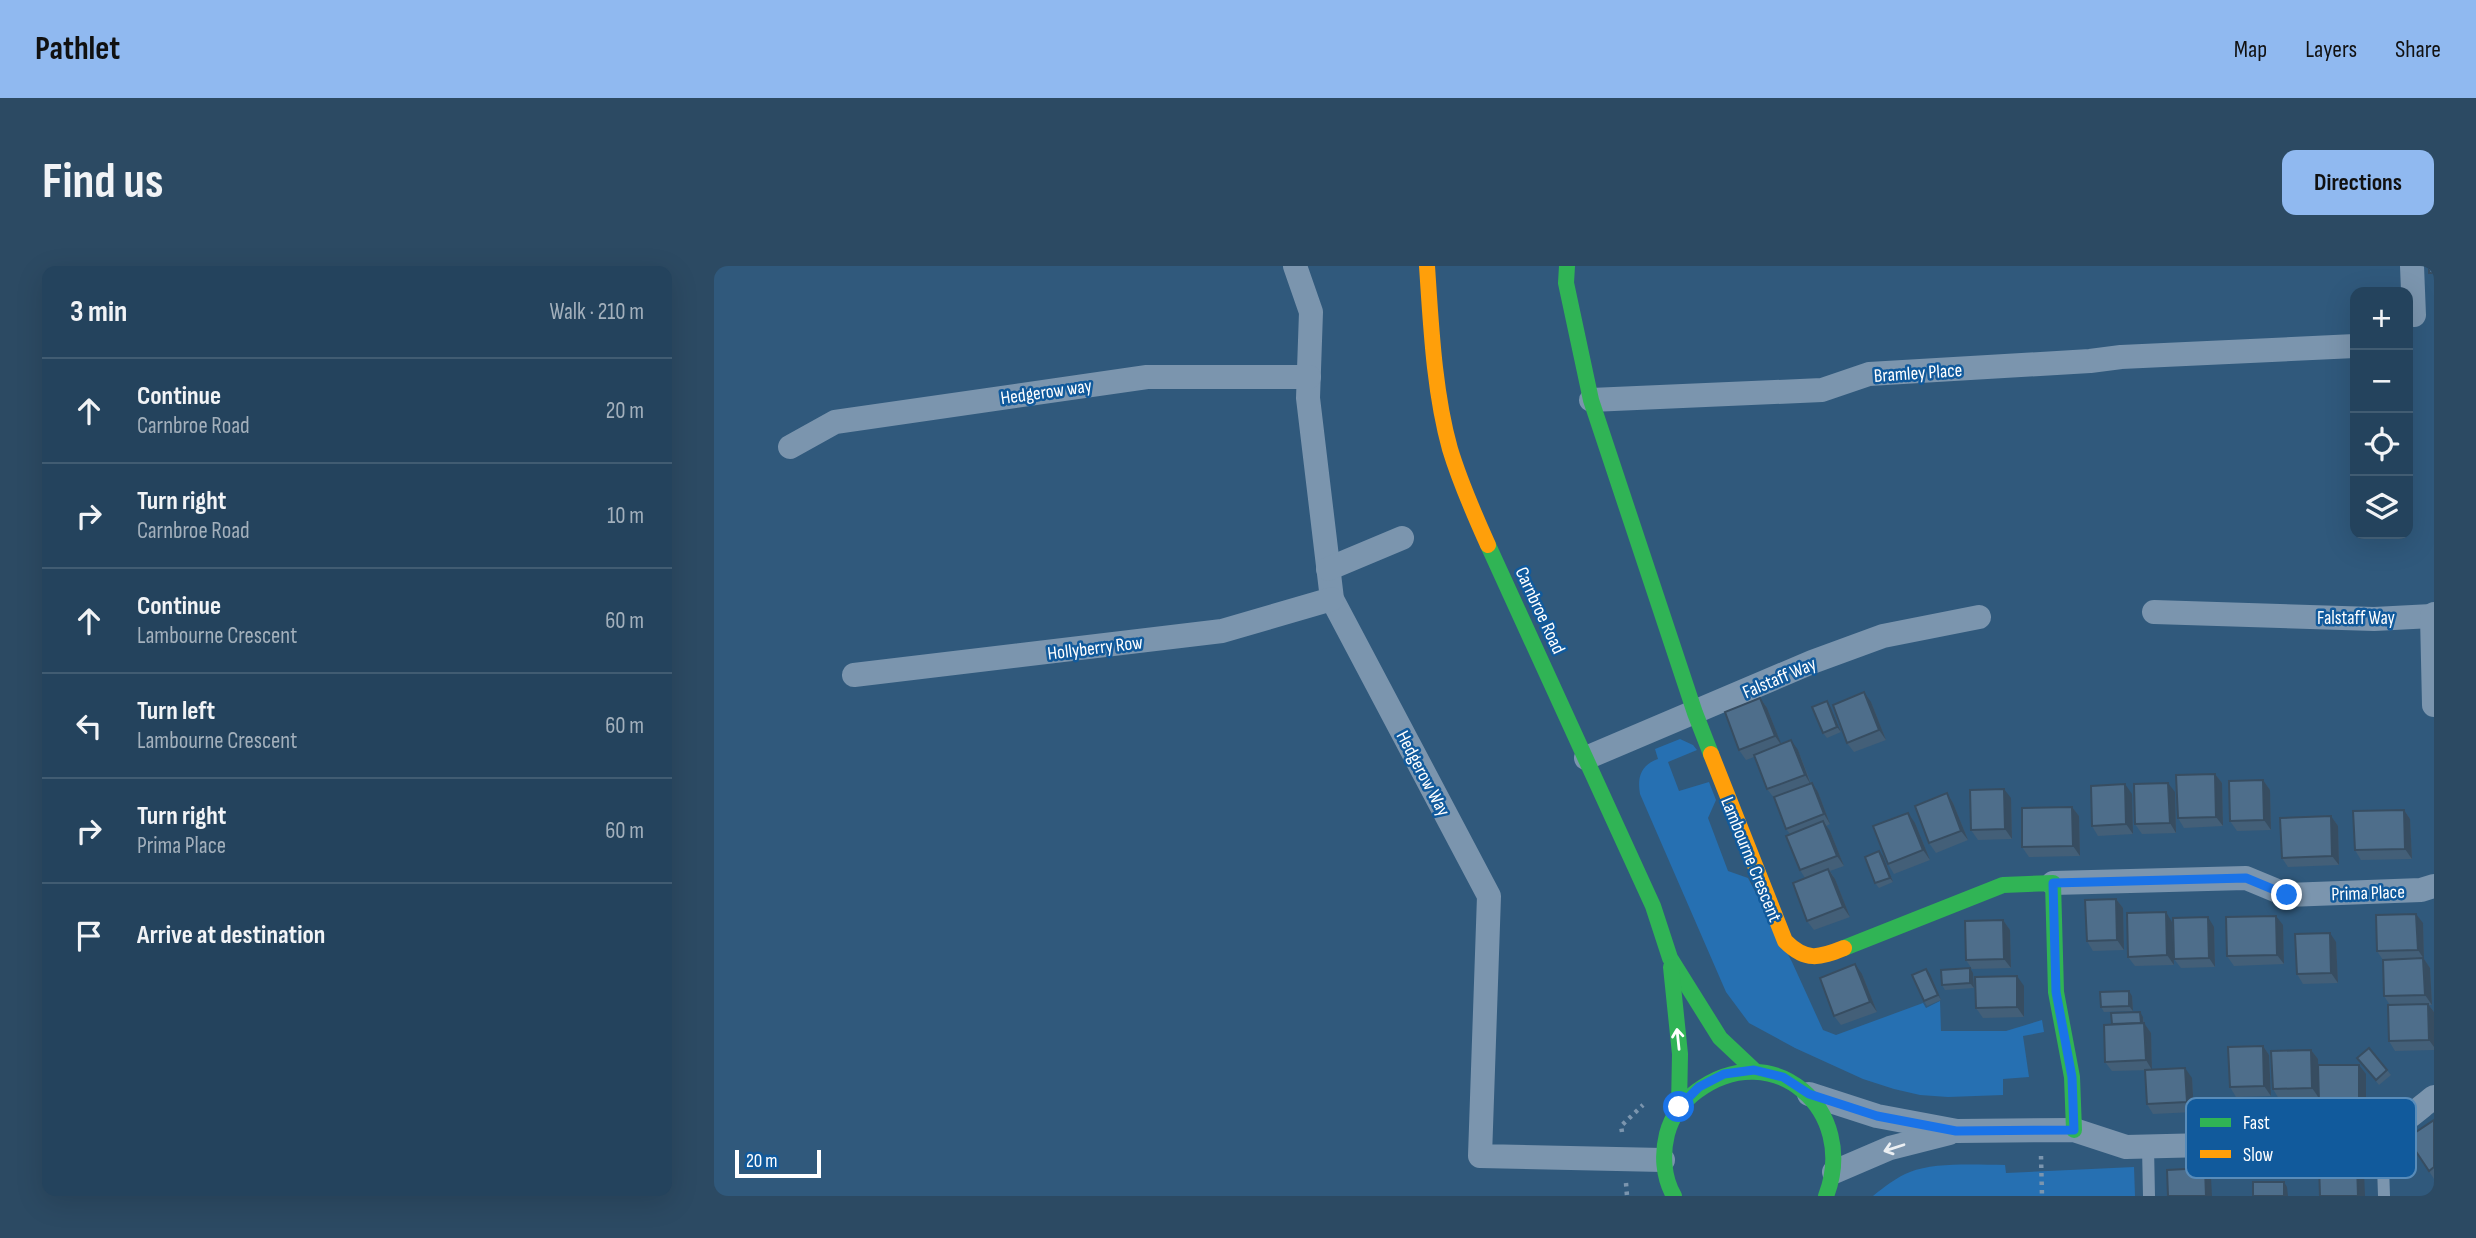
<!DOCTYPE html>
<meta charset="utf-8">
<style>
:root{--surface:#24435d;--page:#2c4a63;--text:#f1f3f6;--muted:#a3b0bc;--line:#415c72;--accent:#90b9f0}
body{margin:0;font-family:"Sofia Sans Condensed",sans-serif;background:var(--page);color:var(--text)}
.controls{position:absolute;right:21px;top:21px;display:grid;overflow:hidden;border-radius:14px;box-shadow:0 7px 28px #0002}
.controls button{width:63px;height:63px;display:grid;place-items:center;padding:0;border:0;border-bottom:2px solid var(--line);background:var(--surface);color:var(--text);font:35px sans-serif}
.scale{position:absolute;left:21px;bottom:18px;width:86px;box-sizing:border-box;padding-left:7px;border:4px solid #fff;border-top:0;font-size:19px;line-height:24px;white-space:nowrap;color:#fff;-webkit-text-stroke:5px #115a9c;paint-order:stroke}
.stop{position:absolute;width:21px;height:21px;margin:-16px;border:5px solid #1a73e8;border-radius:50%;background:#fff}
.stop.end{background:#1a73e8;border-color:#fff;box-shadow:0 2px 7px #0008}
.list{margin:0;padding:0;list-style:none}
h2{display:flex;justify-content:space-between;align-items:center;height:91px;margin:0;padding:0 28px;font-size:30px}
h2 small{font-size:23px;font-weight:400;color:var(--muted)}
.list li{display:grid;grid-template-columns:46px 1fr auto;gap:21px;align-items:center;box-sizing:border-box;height:105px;padding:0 28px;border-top:2px solid var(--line)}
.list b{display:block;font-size:26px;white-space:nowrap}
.list p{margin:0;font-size:23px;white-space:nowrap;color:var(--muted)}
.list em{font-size:23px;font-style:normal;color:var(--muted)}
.icon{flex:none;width:38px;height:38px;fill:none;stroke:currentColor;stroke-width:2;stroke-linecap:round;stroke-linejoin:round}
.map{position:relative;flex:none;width:1720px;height:930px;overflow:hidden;border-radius:14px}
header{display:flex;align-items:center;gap:42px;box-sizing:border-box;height:98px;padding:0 35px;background:var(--accent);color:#111}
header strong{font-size:33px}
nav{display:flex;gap:38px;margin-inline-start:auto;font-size:24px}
.intro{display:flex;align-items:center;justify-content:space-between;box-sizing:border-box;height:168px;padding:0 42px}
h1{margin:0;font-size:49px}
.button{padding:18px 32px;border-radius:14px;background:var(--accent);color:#111;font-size:24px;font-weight:700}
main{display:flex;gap:42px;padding:0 42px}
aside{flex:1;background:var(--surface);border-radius:14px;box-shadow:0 7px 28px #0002}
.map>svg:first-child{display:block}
.green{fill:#2670b2}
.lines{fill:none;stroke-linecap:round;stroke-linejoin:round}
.path{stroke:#7b95ae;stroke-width:4.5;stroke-dasharray:3.5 5;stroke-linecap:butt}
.lane{stroke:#7b95ae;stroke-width:12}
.street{stroke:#7b95ae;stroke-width:24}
.fast{stroke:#30b455;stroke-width:16}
.slow{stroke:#ff9f0a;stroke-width:16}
.wall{fill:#435f78}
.shaded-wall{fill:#374d61}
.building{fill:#4e6e8b;stroke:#374d61;stroke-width:2}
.oneway{stroke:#fff}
.oneway2{stroke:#ebeff3}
.route{stroke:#1a73e8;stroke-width:9}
.labels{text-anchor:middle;stroke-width:5;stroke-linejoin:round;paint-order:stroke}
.street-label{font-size:19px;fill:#fff;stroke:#115a9c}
.key{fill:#115a9c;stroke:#588cba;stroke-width:2}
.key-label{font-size:19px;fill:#fff}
</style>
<header>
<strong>Pathlet</strong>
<nav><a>Map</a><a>Layers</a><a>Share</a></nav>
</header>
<div class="intro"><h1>Find us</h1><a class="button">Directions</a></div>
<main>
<aside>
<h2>3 min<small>Walk · 210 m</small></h2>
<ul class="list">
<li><svg class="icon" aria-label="ahead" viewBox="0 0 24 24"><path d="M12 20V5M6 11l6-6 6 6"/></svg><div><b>Continue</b><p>Carnbroe Road</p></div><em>20 m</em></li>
<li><svg class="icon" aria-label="right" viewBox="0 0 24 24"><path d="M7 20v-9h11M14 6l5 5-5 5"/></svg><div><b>Turn right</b><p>Carnbroe Road</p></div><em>10 m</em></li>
<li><svg class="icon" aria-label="ahead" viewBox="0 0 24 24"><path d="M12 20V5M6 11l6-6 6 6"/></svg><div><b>Continue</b><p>Lambourne Crescent</p></div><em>60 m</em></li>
<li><svg class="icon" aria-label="left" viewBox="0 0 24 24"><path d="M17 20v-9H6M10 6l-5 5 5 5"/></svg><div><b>Turn left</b><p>Lambourne Crescent</p></div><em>60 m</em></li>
<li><svg class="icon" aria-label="right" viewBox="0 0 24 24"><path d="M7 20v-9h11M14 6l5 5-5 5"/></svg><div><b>Turn right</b><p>Prima Place</p></div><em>60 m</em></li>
<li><svg class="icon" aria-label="arrive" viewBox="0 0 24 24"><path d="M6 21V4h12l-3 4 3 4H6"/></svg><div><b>Arrive at destination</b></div></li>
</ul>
</aside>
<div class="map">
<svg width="1720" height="930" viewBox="0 0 1720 930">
<rect width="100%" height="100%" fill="#30597c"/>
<g class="green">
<path d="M966 473 979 479 983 484 954 496 965 525 995 516 1002 534 994 552 1014 605 1034 612 1078 696 1109 764 1122 769 1209 737 1212 742 1226 735 1227 765H1292L1328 754 1330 766 1309 770 1315 811 1289 813V829L1234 831 1206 829 1180 823 1149 813 1081 782 1035 757 1012 726 926 528C923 511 927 499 944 493L941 483Z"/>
<path d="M1291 899 1292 907 1420 901 1421 930H1159C1170 921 1183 911 1196 906 1221 896 1263 899 1291 899Z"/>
</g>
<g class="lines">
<g class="path">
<polyline points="908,866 907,860 929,839"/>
<polyline points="1327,890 1328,930"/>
<polyline points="912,917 913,930"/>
</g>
<g class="lane">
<polyline points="1668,869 1670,930"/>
<polyline points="1434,881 1435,930"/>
</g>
<g class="street">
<polyline points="581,0 597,46 594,132 618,333 775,630 766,890 949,894"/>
<polyline points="1698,0 1700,49"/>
<polyline points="877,134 1108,124 1155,108 1376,95 1407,91 1641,80"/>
<polyline points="76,181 121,156 433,111 595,111"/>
<polyline points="614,303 688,272"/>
<polyline points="1440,346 1660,353 1718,350"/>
<polyline points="1720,348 1718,350 1720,439"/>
<polyline points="140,409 508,365 618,333"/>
<polyline points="872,492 1098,396 1169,370 1265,351"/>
<polyline points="1339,617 1532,612 1573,629 1707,624 1720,620"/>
<path d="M1095 828 1163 850 1243 865 1360 864 1412 881 1649 875C1677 869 1698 848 1720 831"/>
<polyline points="1120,906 1176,882 1235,867"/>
</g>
<g class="fast">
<polyline points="853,0 852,17 877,134 981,447 997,488"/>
<polyline points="774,279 939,640 956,692 1006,772 1040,804"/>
<polyline points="1130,682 1289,619 1339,617 1342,726 1358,811 1360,864"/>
<polyline points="957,701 966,788 965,841"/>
<path d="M960 930C949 911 948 888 953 868 958 849 968 836 983 825 1059 769 1145 844 1112 930"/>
</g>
<g class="slow">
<path d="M713 0C717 59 720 126 736 183 746 216 760 248 774 279"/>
<path d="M997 488 1071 675C1092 696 1105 692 1130 682"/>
</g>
</g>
<g class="wall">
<polygon points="1046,432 1053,442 1067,478 1084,484 1097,517 1104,526 1116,558 1112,560 1116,565 1130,600 1116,605 1121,613 1136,651 1100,664 1093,655 1091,612 1086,604 1076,568 1072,563 1061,533 1053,523 1040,491 1032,494 1025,484"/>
<polygon points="1157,436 1172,474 1140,486 1133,477"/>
<polygon points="1116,440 1127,466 1113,472 1109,467"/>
<polygon points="1501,508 1508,517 1509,560 1470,562 1464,552"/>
<polygon points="1549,514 1556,524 1557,564 1523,565 1516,555"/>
<polygon points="1461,526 1462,567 1428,568 1421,558"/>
<polygon points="1233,527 1239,537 1254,574 1222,587 1215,577"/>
<polygon points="1418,528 1419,568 1384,570 1378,560"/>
<polygon points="1297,532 1298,573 1264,574 1257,564"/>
<polygon points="1358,541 1365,550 1366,590 1315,591 1308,581"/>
<polygon points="1690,544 1696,553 1698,593 1647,594 1641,584"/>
<polygon points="1617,550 1624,560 1625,599 1574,601 1568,592"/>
<polygon points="1201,557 1216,594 1180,608 1174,598"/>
<polygon points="1169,590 1179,616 1165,622 1161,617"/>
<polygon points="1402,633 1409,642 1410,684 1379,685 1373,675"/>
<polygon points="1289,654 1296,664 1297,702 1258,703 1252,694"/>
<polygon points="1458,656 1460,699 1421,700 1414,691"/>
<polygon points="1709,657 1710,693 1716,702 1718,739 1715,739 1720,746 1720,784 1681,785 1675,775 1676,739 1670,730 1669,694 1663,685"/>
<polygon points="1569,659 1570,698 1520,700 1513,690"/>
<polygon points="1500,661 1501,701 1467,702 1460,693"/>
<polygon points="1622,676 1624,717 1589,718 1583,708"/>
<polygon points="1259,707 1260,722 1231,724 1228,719"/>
<polygon points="1148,708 1163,746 1127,759 1120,750"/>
<polygon points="1216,708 1227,734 1213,740 1210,735"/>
<polygon points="1310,720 1310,751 1269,752 1262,742"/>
<polygon points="1418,730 1419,745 1390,746 1387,741"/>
<polygon points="1429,751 1430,757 1437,767 1438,804 1398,805 1391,796 1398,758"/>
<polygon points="1549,780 1555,789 1557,830 1522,831 1516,821"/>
<polygon points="1597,784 1604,793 1604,806 1652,808 1652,846 1611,846 1605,837 1605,832 1565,833 1559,823"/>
<polygon points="1647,797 1673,804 1677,809 1665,819"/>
<polygon points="1478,812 1480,846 1439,848 1433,838"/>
<polygon points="1720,854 1720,913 1715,905"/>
</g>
<g class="shaded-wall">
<polygon points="1150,426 1157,436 1172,474 1165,464"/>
<polygon points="1046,432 1053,442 1068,480 1061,470"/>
<polygon points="1113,435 1116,440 1127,466 1123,461"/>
<polygon points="1077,474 1084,484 1097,519 1091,509"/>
<polygon points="1501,508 1508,517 1509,560 1502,551"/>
<polygon points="1549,514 1556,524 1557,564 1550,554"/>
<polygon points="1098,517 1104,526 1116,558 1110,548"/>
<polygon points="1454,517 1461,526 1462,567 1456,557"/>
<polygon points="1411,518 1418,528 1419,568 1412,558"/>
<polygon points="1290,523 1297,532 1298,573 1291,563"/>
<polygon points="1233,527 1239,537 1254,574 1247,565"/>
<polygon points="1358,541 1365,550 1366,590 1359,580"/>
<polygon points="1690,544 1696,553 1698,593 1691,583"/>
<polygon points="1194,547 1201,557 1216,594 1209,584"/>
<polygon points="1617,550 1624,560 1625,599 1618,590"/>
<polygon points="1109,555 1116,565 1130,600 1123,590"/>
<polygon points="1165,585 1169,590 1179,616 1176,612"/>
<polygon points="1114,603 1121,613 1136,651 1129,641"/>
<polygon points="1402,633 1409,642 1410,684 1403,674"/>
<polygon points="1452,646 1458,656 1460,699 1453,689"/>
<polygon points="1702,648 1709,657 1710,693 1716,702 1718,739 1711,729 1710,693 1704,684"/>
<polygon points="1562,650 1569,659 1570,698 1563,689"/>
<polygon points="1494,651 1500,661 1501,701 1495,692"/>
<polygon points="1289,654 1296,664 1297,702 1290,693"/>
<polygon points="1616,667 1622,676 1624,717 1617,707"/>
<polygon points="1141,698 1148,708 1163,746 1156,736"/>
<polygon points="1256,702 1259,707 1260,722 1256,717"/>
<polygon points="1212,703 1216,708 1227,734 1224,729"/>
<polygon points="1303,710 1310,720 1310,751 1303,741"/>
<polygon points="1415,725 1418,730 1419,745 1415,740"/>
<polygon points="1714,738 1720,746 1720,781 1715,774"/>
<polygon points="1426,746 1429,751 1430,766 1427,761"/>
<polygon points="1430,757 1437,767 1438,804 1432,794"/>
<polygon points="1549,780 1555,789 1557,830 1550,820"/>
<polygon points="1597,784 1604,793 1605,832 1598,822"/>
<polygon points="1645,799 1652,808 1652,846 1645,836"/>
<polygon points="1471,802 1478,812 1480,846 1473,836"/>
<polygon points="1643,898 1650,907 1651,930 1644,930"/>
<polygon points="1491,902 1497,912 1498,930 1492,930"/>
<polygon points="1570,916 1573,921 1574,930 1570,930"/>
</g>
<g class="building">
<rect x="1715" y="0" width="5" height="7"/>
<polygon points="1150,426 1165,464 1133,477 1119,439"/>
<polygon points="1046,432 1061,470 1025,484 1011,446"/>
<polygon points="1113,435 1123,461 1109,467 1098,441"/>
<polygon points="1077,474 1091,509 1053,523 1040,489"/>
<polygon points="1501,508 1502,551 1464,552 1462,509"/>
<polygon points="1549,514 1550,554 1516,555 1515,515"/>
<polygon points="1098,517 1110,548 1072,563 1060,531"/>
<polygon points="1454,517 1456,557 1421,558 1420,518"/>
<polygon points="1411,518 1412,558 1378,560 1377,520"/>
<polygon points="1290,523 1291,563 1257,564 1256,524"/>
<polygon points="1233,527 1247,565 1215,577 1201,540"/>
<polygon points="1358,541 1359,580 1308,581 1308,542"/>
<polygon points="1690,544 1691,583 1641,584 1639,545"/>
<polygon points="1194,547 1209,584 1174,598 1159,560"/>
<polygon points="1617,550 1618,590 1568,592 1566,552"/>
<polygon points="1109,555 1123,590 1086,604 1072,570"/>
<polygon points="1165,585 1176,612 1161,617 1151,591"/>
<polygon points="1114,603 1129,641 1093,655 1079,617"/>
<polygon points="1402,633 1403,674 1373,675 1371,634"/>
<polygon points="1452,646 1453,689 1414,691 1413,647"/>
<polygon points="1702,648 1704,684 1663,685 1662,649"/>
<polygon points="1562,650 1563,689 1513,690 1512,651"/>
<polygon points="1494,651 1495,692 1460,693 1459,652"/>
<polygon points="1289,654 1290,693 1252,694 1251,655"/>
<polygon points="1616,667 1617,707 1583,708 1581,668"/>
<polygon points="1709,692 1711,729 1670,730 1669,694"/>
<polygon points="1141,698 1156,736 1120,750 1106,712"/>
<polygon points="1256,702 1256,717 1228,719 1227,704"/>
<polygon points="1212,703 1224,729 1210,735 1198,709"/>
<polygon points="1303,710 1303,741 1262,742 1261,711"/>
<polygon points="1415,725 1415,740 1387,741 1386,726"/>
<polygon points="1714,738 1715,774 1675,775 1674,739"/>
<polygon points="1426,746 1427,757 1398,758 1397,747"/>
<polygon points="1430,757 1432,794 1391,796 1390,759"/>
<polygon points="1549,780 1550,820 1516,821 1514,781"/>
<polygon points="1655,782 1673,804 1662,814 1643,792"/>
<polygon points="1597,784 1598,822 1559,823 1557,785"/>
<polygon points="1604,799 1645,799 1645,836 1605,837"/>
<polygon points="1471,802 1473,836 1433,838 1431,804"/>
<polygon points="1720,854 1720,901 1715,905 1693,872"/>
<polygon points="1643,898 1644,930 1606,930 1605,899"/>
<polygon points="1491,902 1492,930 1454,930 1453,904"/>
<rect x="1539" y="916" width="31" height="14"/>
</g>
<defs><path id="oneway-shaft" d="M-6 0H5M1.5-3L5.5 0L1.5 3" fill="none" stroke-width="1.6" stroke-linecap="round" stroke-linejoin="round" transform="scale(1.75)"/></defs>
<use class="oneway" href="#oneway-shaft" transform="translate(964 773) rotate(-96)"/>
<use class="oneway2" href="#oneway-shaft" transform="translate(1180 882) rotate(162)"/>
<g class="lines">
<polyline class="route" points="965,841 985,821 1010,808 1040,804 1069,811 1095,828 1163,850 1242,865 1360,864 1358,811 1342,726 1339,617 1532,612 1573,629"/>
</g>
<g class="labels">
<g class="street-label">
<text transform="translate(1204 106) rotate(-4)" y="7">Bramley Place</text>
<text transform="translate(332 125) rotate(-8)" y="7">Hedgerow way</text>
<text transform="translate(827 344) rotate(65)" y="7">Carnbroe Road</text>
<text x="1642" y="358">Falstaff Way</text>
<text transform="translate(381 381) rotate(-7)" y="7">Hollyberry Row</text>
<text transform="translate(1065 411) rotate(-23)" y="7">Falstaff Way</text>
<text transform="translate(710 507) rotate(62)" y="7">Hedgerow Way</text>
<text transform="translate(1038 593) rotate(68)" y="7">Lambourne Crescent</text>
<text transform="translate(1654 626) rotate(-2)" y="7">Prima Place</text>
</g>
</g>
<rect x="1472" y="832" width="230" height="80" rx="10" class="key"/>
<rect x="1486" y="852" width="31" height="9" fill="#30b455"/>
<rect x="1486" y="884" width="31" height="8" fill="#ff9f0a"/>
<g class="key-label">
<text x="1529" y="863">Fast</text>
<text x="1529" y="895">Slow</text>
</g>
</svg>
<div class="controls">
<button>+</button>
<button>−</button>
<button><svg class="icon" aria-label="locate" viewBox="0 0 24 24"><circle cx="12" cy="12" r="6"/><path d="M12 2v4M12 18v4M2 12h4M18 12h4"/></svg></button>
<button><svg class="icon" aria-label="layers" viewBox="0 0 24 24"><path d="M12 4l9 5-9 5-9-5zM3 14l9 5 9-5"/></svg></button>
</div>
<div class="scale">20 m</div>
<div class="stop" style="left:965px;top:841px"></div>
<div class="stop end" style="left:1573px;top:629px"></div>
</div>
</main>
